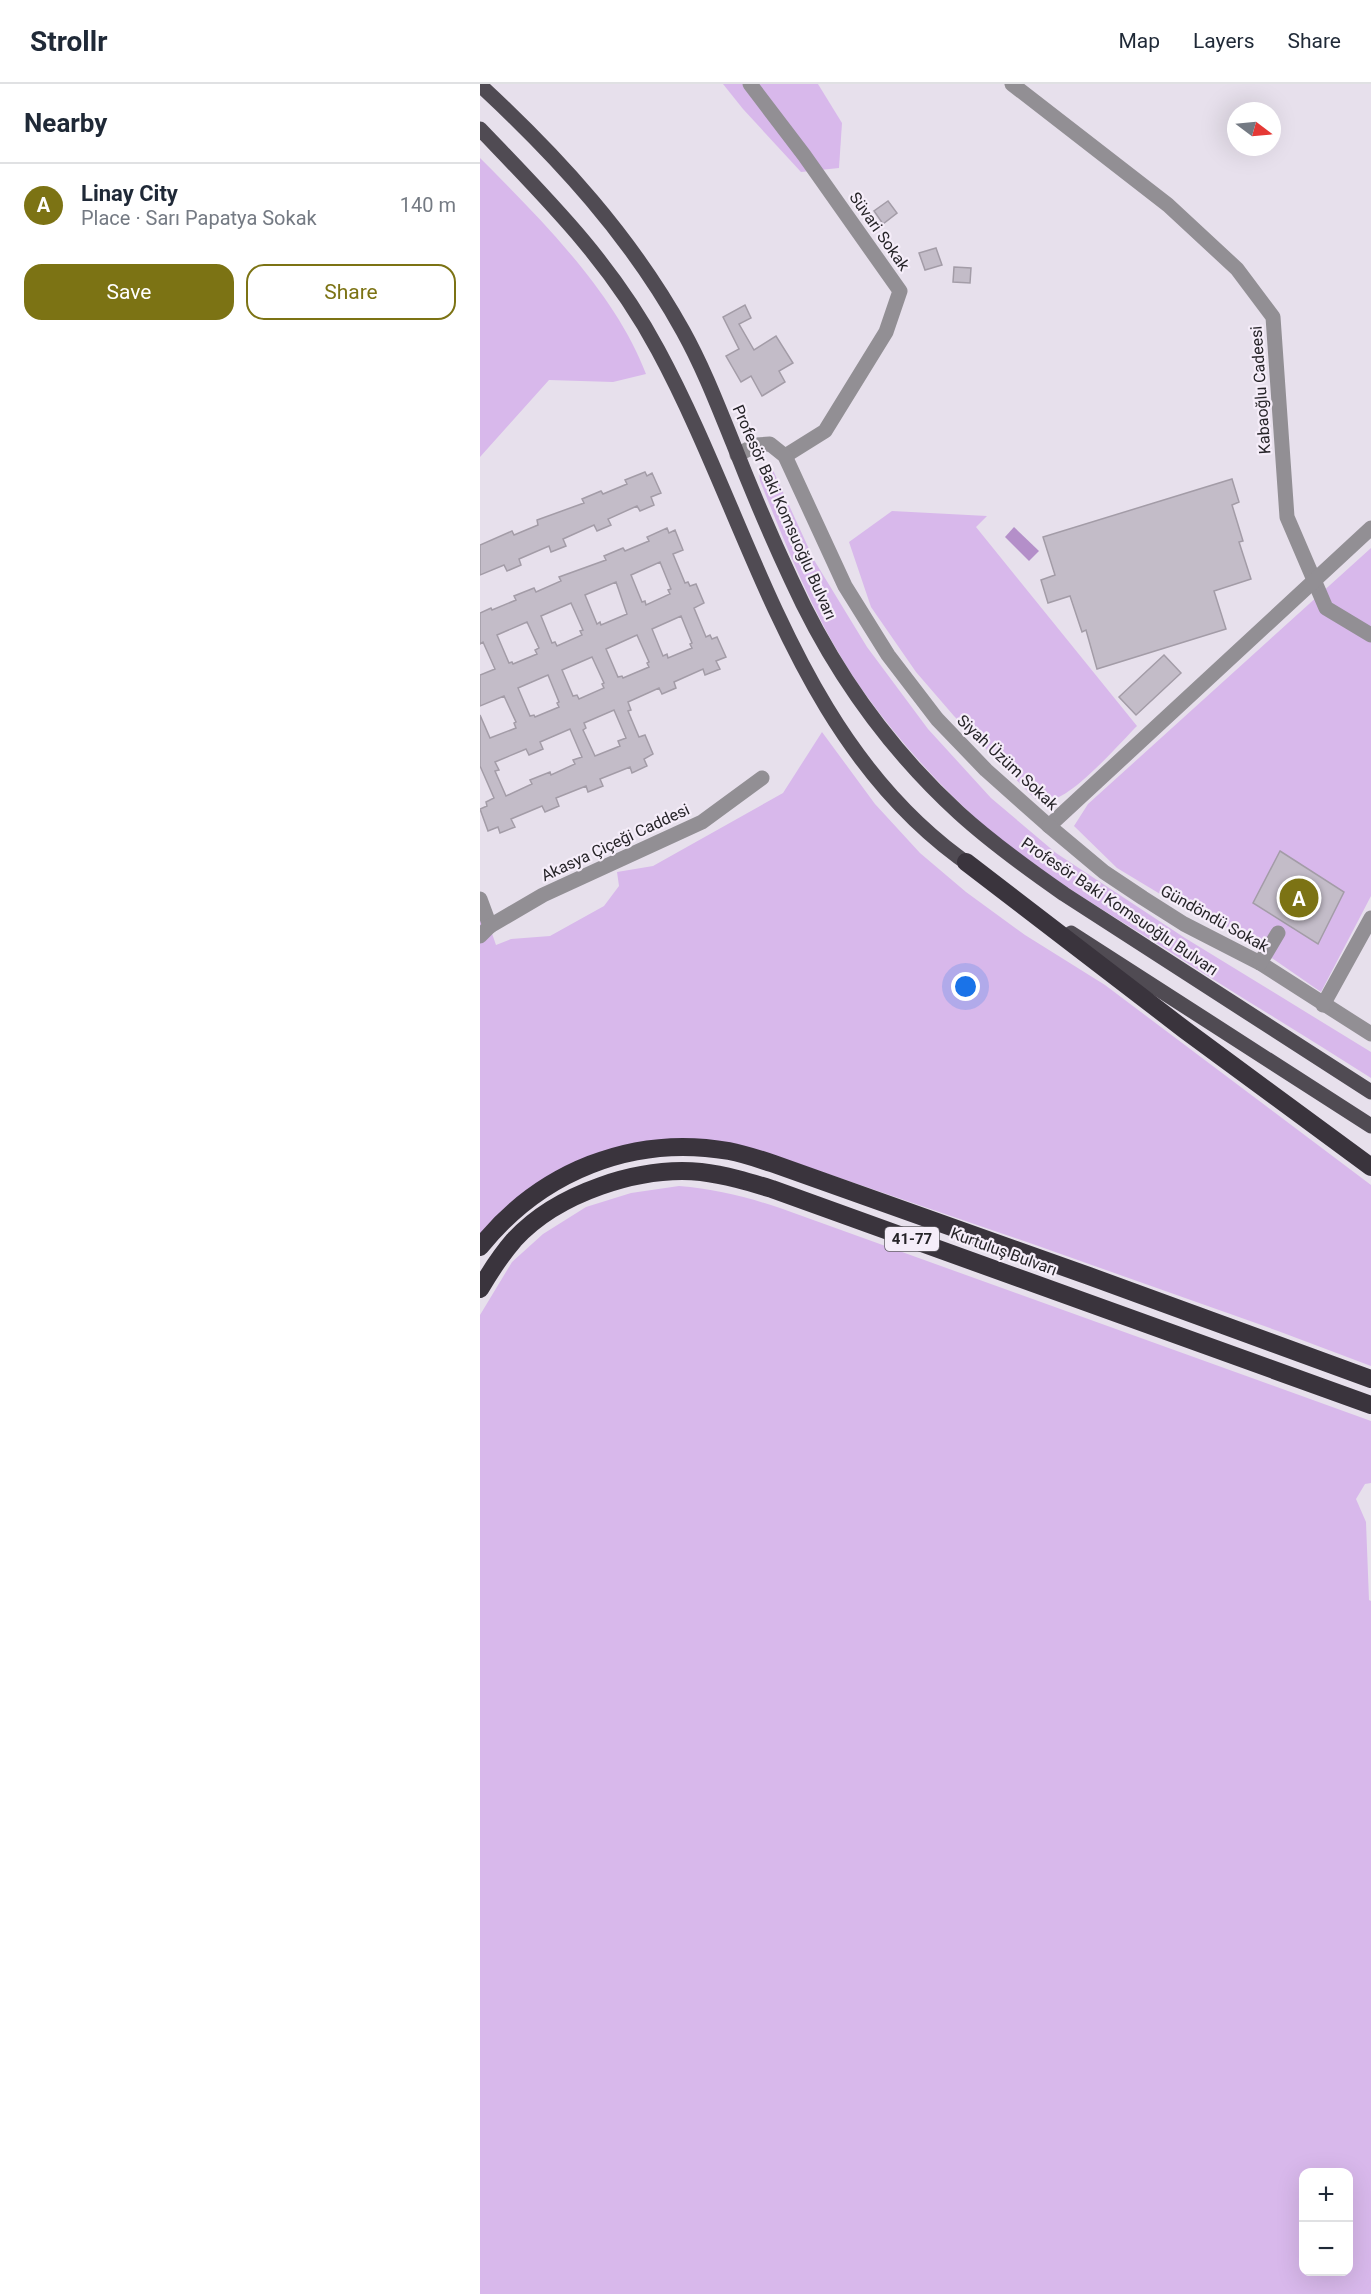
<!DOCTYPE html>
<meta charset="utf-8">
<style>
:root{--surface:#fff;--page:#f6f6f7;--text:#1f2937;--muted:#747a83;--line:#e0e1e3;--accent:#7c7314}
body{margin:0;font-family:Roboto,sans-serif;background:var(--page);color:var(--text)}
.controls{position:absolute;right:18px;bottom:18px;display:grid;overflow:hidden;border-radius:12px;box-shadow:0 6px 24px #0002}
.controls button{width:54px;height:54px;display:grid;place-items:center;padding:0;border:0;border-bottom:2px solid var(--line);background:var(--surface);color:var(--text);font:30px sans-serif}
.compass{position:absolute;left:747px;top:18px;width:54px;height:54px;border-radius:50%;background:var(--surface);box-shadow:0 6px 24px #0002;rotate:106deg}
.you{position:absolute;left:486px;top:903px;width:21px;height:21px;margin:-15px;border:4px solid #fff;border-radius:50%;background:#1a73e8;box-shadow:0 0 0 9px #1a73e833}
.badge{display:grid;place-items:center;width:39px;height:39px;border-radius:50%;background:var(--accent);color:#fff;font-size:20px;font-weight:700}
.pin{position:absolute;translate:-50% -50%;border:3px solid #fff;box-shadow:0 2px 6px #0006}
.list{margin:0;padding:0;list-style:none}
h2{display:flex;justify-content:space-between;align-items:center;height:78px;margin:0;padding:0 24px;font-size:26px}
h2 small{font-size:20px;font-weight:400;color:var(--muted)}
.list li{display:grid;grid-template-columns:39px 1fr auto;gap:18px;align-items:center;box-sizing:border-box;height:84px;padding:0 24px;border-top:2px solid var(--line)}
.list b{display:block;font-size:22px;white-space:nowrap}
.list p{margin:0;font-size:20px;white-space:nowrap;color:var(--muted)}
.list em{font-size:20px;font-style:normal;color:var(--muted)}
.actions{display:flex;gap:12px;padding:18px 24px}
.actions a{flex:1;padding:14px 0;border:2px solid var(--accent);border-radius:18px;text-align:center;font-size:21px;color:var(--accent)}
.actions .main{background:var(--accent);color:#fff}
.map{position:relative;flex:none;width:891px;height:2210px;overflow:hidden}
header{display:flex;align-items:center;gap:36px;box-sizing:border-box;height:84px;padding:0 30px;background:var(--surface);border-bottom:2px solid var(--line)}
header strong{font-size:28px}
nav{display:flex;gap:33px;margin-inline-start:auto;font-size:21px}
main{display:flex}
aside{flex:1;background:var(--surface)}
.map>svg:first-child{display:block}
.green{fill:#d8b8eb;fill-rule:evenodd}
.water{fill:#b48fc9}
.building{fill:#c3bcc8;stroke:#a39ca7;stroke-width:1.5;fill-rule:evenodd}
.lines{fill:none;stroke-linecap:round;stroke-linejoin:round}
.minor{stroke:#928f94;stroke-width:15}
.major{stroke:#504b53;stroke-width:15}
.highway{stroke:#3a343d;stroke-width:18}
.labels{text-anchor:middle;stroke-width:4.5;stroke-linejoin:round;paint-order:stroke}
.shield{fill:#f5edf9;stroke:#646067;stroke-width:1.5}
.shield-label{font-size:15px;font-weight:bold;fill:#262428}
.street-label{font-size:16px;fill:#262428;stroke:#f5edf9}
</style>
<header>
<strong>Strollr</strong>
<nav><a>Map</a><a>Layers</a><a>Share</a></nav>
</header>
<main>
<aside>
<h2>Nearby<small></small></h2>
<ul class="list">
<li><span class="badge">A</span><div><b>Linay City</b><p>Place · Sarı Papatya Sokak</p></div><em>140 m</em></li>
</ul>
<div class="actions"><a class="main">Save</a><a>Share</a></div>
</aside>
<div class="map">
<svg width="891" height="2210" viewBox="0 0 891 2210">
<rect width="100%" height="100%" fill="#e7e0ec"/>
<g class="green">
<polygon points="243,0 338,0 362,39 359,84 321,88 263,25"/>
<path d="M0 74C60 134 136 210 166 290L133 298 69 296 0 373Z"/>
<path d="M283 382 292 384 334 476 387 563 448 645 511 714 576 769 705 854 891 968V994C822 950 752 908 684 864 622 825 556 787 501 739 459 701 419 657 386 611 339 546 310 471 280 397L279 387Z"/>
<path d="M412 427 507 432 496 443 657 642C639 660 592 715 567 717 563 717 558 715 554 714L474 632 436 588 391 523 369 458Z"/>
<polygon points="891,464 891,812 841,908 750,845 700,822 637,784 594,742 608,720"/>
<polygon points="342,648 395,720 440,769 486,808 545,851 625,901 891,1101 891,1282 798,1247 547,1158 278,1066 196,1056 30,1119 0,1150 0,815 16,861 31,855 70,852 124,822 139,802 137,788 173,782 303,709"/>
<path d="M199 1102C235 1105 267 1113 300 1124L891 1337V1399L885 1400 876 1415 886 1438 889 1516 891 1517V2210H0V1231L32 1178 63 1150 106 1123 151 1109ZM824 2088H868V2188H824Z"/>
</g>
<polygon class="water" points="534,443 559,467 549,477 525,453"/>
<g class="building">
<polygon points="408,117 417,129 403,140 394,127"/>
<polygon points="456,164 462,181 445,186 439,169"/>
<polygon points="474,183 491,184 490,199 473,198"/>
<polygon points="265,221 271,234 259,240 274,266 296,252 313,279 299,287 305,298 282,312 271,292 261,298 246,272 259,265 243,233"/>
<polygon points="165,388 167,392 172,389 181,409 171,413 174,421 160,427 157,422 128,435 131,441 117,447 114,441 83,455 86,462 71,468 69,462 39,475 41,481 27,487 24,481 0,491 0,461 32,447 34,451 58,441 57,436 104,419 102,415 121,407 123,410 147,400 145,396"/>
<polygon points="752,395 759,418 752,421 763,457 759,458 771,495 734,507 746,545 617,585 606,546 602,548 590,512 568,519 561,496 575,491 563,453"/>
<path d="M187 444 189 449 195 446 203 466 193 470 205 499 208 498 210 502 216 500 224 519 214 524 226 553 230 551 232 555 237 553 246 573 236 577 240 585 225 591 223 585 194 598 196 604 182 610 179 604 148 618 151 626 148 627 159 653 165 651 173 670 164 675 167 682 152 689 150 683 120 695 123 702 108 708 106 702 76 714 79 722 65 728 62 722 31 735 35 743 20 749 18 743 8 747 0 725 7 722 6 718 14 714 0 682V631L10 654 36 644 34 639 36 638 24 612 0 622V591L15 585 3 558 0 560V529L11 524 12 526 36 516 34 512 54 504 56 508 81 497 79 493 126 476 124 472 143 464 145 467 169 457 167 453ZM180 478 191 505 188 506 190 510 166 521 165 517 162 518 151 491ZM136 498 147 530 121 541 120 538 117 540 105 511ZM91 519 103 546 100 547 102 551 77 562 75 558 72 559 61 532ZM201 532 212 559 210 560 212 564 188 574 187 570 183 572 172 545ZM47 538 59 564 55 566 57 570 33 580 32 578 29 579 17 551ZM157 551 169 578 167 579 169 583 143 594 142 592 138 593 126 565ZM112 573 124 599 122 600 124 604 99 615 97 611 93 612 82 586ZM68 591 79 618 77 619 79 623 55 633 54 631 50 632 38 604ZM134 626 146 654 138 657 140 662 115 672 103 646 106 644 104 639ZM90 645 102 673 93 676 95 680 71 691 70 688 50 696 52 700 26 712 15 687 19 686 15 678 46 665 49 671 63 665 60 658Z"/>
<polygon points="684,571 701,589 656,631 639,613"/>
<polygon points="800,767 864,808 838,860 773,819"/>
</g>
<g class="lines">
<g class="minor">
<polyline points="270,0 324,71 420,207 406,248 345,347 305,372"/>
<polyline points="532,0 688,121 757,185 793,233 807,433 846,524 891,551"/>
<polyline points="257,371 276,361 290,360 305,372 365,502 408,571 457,635 506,686 569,742 891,444"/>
<polyline points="569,742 624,788 663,814 704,840 780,879 891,950"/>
<polyline points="0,815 10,842"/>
<polyline points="0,852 10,842 63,811 222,738 282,694"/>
<polyline points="780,879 798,849"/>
<polyline points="843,921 891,834"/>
</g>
<g class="major">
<path d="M0 1C79 74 151 153 203 247 223 283 238 322 253 359 271 405 290 450 311 495 351 583 407 663 479 729 512 759 548 785 584 810L891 1008"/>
<path d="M0 45C68 116 131 178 178 266 274 444 316 664 494 784"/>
<polyline points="591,849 891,1042"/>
</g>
<g class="highway">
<polyline points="486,778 705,946 891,1083"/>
<path d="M0 1163C60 1088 152 1050 249 1067 265 1070 282 1076 297 1081L609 1192 891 1295"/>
<path d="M0 1205C10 1188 21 1171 34 1156 77 1109 159 1082 221 1088 246 1091 269 1098 292 1105L891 1321"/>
</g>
</g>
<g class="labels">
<rect class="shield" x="405" y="1143" width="54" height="24" rx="4.5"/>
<g class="shield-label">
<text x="432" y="1160">41-77</text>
</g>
<g class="street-label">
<text transform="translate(400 147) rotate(55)" y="6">Süvari Sokak</text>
<text transform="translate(780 306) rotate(-94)" y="6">Kabaoğlu Cadeesi</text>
<text transform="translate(305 428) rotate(66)" y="6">Profesör Baki Komsuoğlu Bulvarı</text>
<text transform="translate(528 678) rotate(43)" y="6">Siyah Üzüm Sokak</text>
<text transform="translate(135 758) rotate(-25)" y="6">Akasya Çiçeği Caddesi</text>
<text transform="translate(640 822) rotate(34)" y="6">Profesör Baki Komsuoğlu Bulvarı</text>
<text transform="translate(735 834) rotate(29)" y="6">Gündöndü Sokak</text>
<text transform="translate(524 1167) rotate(20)" y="6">Kurtuluş Bulvarı</text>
</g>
</g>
</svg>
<div class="controls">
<button>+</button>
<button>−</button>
</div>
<svg class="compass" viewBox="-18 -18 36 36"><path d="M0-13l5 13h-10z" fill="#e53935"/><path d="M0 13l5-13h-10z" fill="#747a83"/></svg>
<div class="you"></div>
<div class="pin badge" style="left:819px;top:814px">A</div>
</div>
</main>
